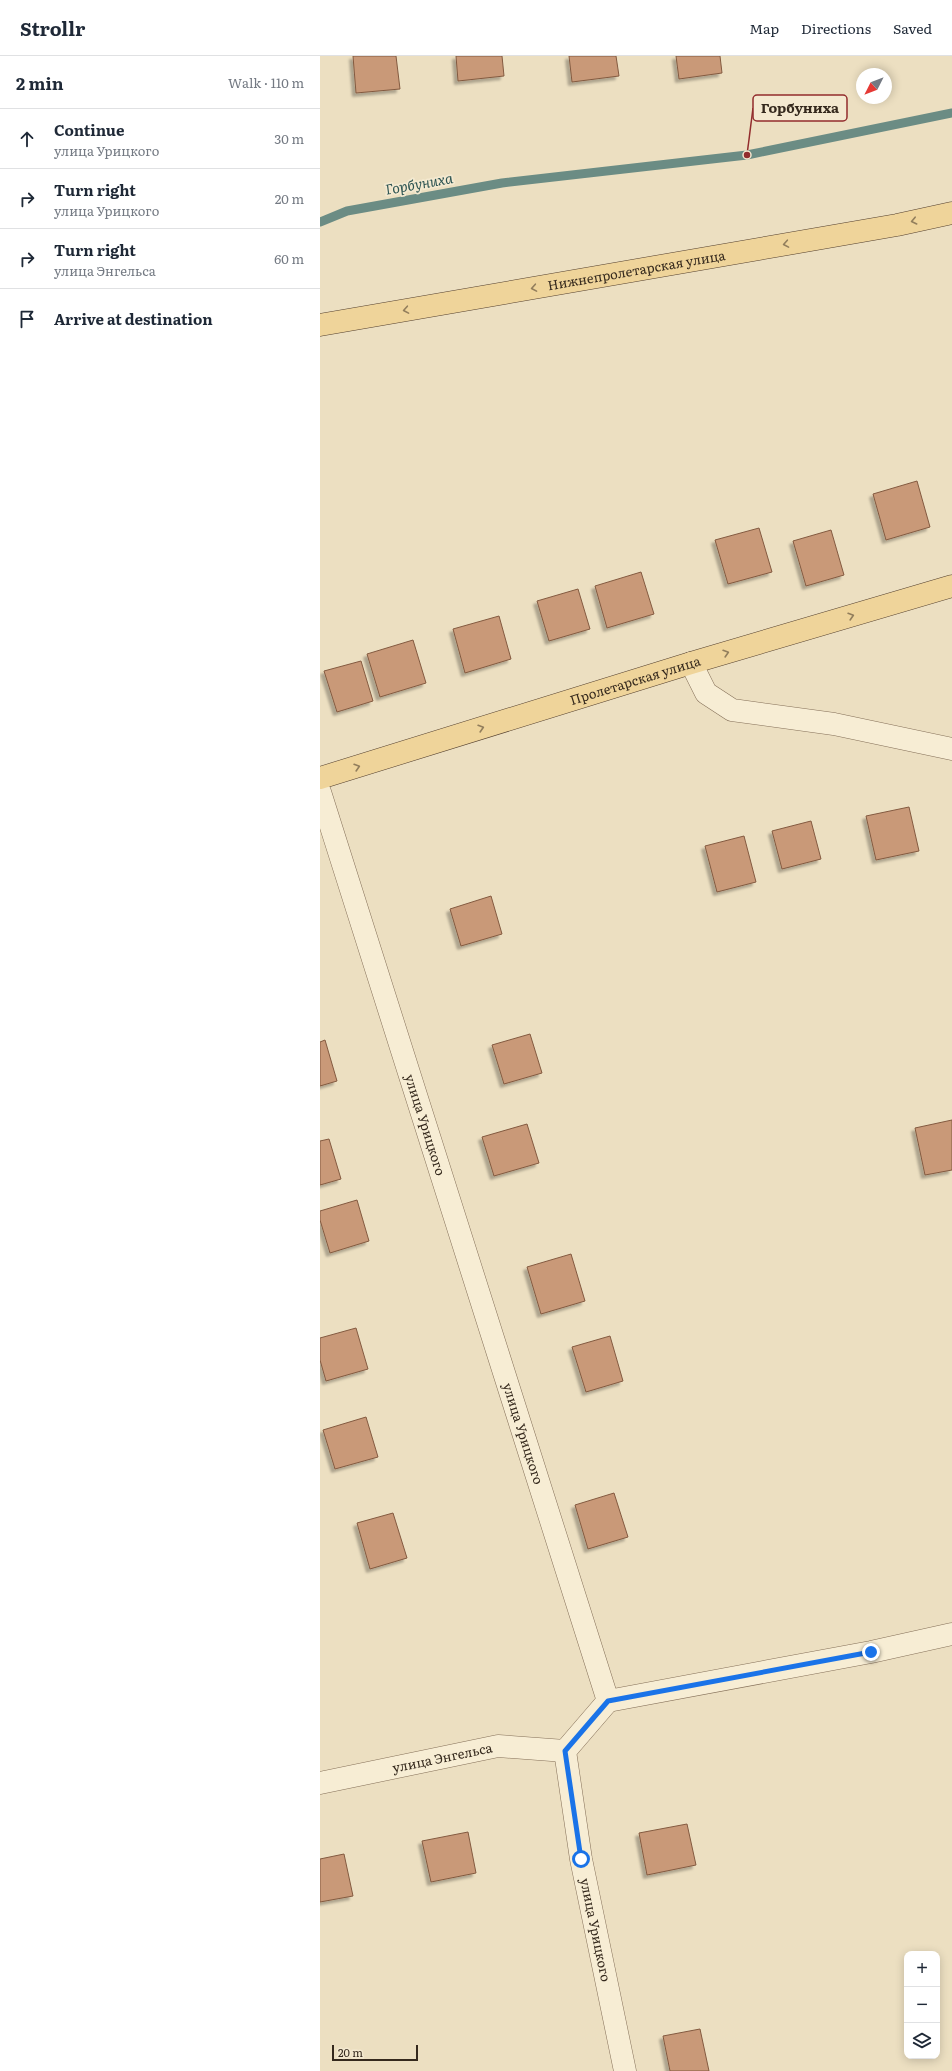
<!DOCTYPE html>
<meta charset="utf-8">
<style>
:root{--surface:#fff;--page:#f2f2f3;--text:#1f2937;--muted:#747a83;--line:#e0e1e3}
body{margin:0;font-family:Literata,serif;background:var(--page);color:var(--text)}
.controls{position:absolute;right:12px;bottom:12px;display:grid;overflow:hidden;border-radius:8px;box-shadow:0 2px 10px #0003}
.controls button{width:36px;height:36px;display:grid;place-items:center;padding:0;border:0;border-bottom:1px solid var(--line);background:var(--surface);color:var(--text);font:20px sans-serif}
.compass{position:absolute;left:536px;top:12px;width:36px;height:36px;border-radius:50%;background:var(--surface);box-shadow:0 2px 10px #0003;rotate:228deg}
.scale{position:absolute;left:12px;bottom:10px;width:86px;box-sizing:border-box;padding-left:4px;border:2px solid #35291d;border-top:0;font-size:11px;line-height:14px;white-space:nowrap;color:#35291d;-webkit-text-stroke:3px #f4e9d0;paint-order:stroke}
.stop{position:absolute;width:12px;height:12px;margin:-9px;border:3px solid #1a73e8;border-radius:50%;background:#fff}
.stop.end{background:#1a73e8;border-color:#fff;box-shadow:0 1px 4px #0008}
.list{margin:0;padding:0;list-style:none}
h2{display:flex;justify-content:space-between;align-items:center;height:52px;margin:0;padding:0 16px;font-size:17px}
h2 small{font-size:13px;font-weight:400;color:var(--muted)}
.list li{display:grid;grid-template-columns:26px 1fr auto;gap:12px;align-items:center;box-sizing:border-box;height:60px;padding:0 16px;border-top:1px solid var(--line)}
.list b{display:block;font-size:15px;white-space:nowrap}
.list p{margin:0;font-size:13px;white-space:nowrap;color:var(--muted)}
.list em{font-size:13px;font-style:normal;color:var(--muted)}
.icon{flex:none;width:22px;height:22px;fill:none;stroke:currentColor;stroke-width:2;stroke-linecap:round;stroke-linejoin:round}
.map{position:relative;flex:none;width:632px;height:2015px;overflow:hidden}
header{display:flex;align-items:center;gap:24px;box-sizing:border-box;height:56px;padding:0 20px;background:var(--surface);border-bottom:1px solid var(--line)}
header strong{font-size:19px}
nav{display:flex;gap:22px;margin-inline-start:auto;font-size:14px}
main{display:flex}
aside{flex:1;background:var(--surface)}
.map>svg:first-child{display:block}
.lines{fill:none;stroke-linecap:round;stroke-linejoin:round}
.stream{stroke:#6b8c84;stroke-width:9}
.building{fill:#c99978;stroke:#835a40;filter:url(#shadow)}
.minor-casing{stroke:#857059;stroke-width:23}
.primary-casing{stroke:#533f2e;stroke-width:23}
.minor{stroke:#f7edd4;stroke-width:22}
.primary{stroke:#efd49a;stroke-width:22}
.oneway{stroke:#927e5c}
.route{stroke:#1a73e8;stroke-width:5}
.labels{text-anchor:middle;stroke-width:3.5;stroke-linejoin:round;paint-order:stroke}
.street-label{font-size:13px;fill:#35291d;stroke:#f4e9d0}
.water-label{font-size:14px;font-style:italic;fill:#2d5452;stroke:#f4e9d0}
.leader{fill:none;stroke:#922c2d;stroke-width:1.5}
.callout-dot{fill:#922c2d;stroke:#f4e9d0;stroke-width:1.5}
.callout{fill:#f4e9d0;stroke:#922c2d;stroke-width:1.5}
.callout-label{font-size:14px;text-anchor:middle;font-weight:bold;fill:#35291d}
</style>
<header>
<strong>Strollr</strong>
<nav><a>Map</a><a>Directions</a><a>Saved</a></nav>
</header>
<main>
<aside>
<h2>2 min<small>Walk · 110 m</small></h2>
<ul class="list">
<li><svg class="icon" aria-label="ahead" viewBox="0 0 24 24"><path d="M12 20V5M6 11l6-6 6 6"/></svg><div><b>Continue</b><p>улица Урицкого</p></div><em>30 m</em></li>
<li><svg class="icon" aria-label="right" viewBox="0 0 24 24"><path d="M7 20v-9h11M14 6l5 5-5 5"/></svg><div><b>Turn right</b><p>улица Урицкого</p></div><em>20 m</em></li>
<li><svg class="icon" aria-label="right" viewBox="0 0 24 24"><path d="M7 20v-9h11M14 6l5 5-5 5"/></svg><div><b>Turn right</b><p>улица Энгельса</p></div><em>60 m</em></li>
<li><svg class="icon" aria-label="arrive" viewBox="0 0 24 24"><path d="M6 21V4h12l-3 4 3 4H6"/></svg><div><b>Arrive at destination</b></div></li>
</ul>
</aside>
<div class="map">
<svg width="632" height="2015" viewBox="0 0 632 2015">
<defs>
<filter id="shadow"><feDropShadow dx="-3.5" dy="3.5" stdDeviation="1" flood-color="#0004"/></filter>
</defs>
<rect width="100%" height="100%" fill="#ecdfc1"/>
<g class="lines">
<polyline class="stream" points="0,166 27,155 182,127 427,99 632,57"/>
</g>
<g class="building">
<polygon points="33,0 76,0 80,33 36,37"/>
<polygon points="136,0 182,0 184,20 138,25"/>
<polygon points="249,0 296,0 299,20 252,26"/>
<polygon points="356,0 400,0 402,17 359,23"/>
<polygon points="597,425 610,471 566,484 553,438"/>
<polygon points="439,472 452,516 408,528 395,484"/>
<polygon points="511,474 524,519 486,530 473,485"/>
<polygon points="321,516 334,558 287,572 275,530"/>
<polygon points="258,533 270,573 229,585 217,545"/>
<polygon points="179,560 191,603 145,617 133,573"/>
<polygon points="93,584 106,627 60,641 47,598"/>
<polygon points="41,605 53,645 17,656 4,615"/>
<polygon points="589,751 599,795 556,804 546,760"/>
<polygon points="491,765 501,803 462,813 452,775"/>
<polygon points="424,780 436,826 397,836 385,790"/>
<polygon points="171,840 182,878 141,890 130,853"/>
<polygon points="210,978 222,1017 184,1028 172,989"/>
<polygon points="5,984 17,1025 0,1030 0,986"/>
<polygon points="632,1064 632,1114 605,1119 595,1072"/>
<polygon points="207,1068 219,1107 174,1120 162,1081"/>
<polygon points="9,1083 21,1123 0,1129 0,1085"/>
<polygon points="37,1144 49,1185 10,1197 0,1164 0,1155"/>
<polygon points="251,1198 265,1245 221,1258 207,1211"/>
<polygon points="36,1272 48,1313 6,1325 0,1304 0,1282"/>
<polygon points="290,1280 303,1325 266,1336 252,1291"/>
<polygon points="46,1361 58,1401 15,1413 3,1374"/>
<polygon points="294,1437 308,1481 268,1493 255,1449"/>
<polygon points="73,1457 87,1502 50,1513 37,1467"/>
<polygon points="367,1768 376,1809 327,1819 319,1777"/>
<polygon points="148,1776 156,1817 111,1826 102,1785"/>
<polygon points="24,1798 33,1840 0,1846 0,1803"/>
<polygon points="380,1973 389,2015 350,2015 343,1980"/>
</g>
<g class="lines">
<g class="minor-casing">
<g id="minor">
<polyline points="371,607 386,637 412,654 514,668 632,693"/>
<path id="s1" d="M0 736 288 1645 245 1695 261 1803 305 2015"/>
<polyline points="288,1645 551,1596 632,1578"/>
<path id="s2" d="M0 1727 178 1690 245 1695"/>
</g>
</g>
<g class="primary-casing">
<g id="primary">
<path id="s3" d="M0 269 577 169 632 157"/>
<path id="s4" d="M0 722 371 607 632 530"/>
</g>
</g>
<use href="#minor" class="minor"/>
<use href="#primary" class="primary"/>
</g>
<defs><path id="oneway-chevron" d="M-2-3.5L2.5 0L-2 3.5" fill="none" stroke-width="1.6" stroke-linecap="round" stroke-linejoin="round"/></defs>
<g class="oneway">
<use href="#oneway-chevron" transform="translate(594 165) rotate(167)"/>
<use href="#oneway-chevron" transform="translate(466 188) rotate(170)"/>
<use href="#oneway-chevron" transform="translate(214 232) rotate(170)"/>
<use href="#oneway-chevron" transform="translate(86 254) rotate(170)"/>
<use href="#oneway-chevron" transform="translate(531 560) rotate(-17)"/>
<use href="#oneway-chevron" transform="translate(406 597) rotate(-17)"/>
<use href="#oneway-chevron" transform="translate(161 672) rotate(-17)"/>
<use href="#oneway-chevron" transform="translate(37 711) rotate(-17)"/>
</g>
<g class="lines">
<polyline class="route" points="261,1803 245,1695 288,1645 551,1596"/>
</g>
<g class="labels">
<g class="street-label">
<text dy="5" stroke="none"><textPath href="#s3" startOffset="321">Нижнепролетарская улица</textPath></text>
<text dy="5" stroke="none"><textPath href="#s4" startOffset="330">Пролетарская улица</textPath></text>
<text dy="5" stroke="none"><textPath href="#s1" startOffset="349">улица Урицкого</textPath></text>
<text dy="5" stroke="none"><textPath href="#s1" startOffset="673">улица Урицкого</textPath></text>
<text dy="5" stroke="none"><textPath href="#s2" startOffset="125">улица Энгельса</textPath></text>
<text dy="5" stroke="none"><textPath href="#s1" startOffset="1201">улица Урицкого</textPath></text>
</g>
<g class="water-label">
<text transform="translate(99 128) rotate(-10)" y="5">Горбуниха</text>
</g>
</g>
<path class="leader" d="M427 99L433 52"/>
<circle class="callout-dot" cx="427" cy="99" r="4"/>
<rect class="callout" x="433" y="39" width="94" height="26" rx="4"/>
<g class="callout-label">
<text x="480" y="57">Горбуниха</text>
</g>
</svg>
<div class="controls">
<button>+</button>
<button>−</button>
<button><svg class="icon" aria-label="layers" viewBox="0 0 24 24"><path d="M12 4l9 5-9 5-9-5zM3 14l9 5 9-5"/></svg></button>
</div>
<svg class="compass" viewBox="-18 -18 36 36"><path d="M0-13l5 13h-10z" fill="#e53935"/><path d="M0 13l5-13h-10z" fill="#747a83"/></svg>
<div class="scale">20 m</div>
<div class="stop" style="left:261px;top:1803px"></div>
<div class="stop end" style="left:551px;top:1596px"></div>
</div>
</main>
